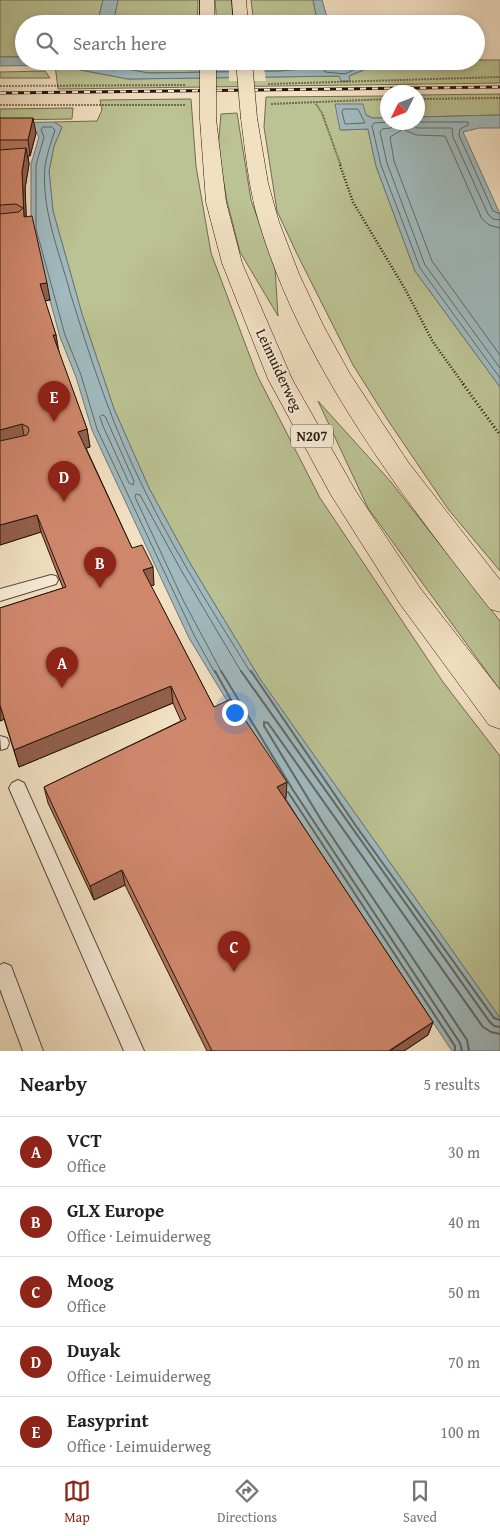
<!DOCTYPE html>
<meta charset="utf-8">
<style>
:root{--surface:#fff;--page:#f6f6f6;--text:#222;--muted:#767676;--line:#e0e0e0;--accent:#8f2418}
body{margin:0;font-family:"Gentium Book Plus",serif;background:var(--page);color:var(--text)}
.compass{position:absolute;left:380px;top:85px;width:45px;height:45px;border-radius:50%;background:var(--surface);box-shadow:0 2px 8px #0003;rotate:227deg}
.you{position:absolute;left:234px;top:712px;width:18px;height:18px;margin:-12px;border:4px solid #fff;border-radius:50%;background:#1a73e8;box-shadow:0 0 0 8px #1a73e833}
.badge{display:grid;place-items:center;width:32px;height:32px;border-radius:50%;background:var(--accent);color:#fff;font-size:16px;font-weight:700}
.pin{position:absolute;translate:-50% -41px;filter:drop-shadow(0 1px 2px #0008)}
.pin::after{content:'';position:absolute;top:26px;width:18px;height:15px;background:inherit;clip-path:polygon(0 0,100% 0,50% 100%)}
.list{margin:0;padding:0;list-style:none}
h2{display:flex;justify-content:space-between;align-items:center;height:65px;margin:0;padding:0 20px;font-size:21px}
h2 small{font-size:16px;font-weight:400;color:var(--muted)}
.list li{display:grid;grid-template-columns:32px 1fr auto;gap:15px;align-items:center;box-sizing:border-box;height:70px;padding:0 20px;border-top:1px solid var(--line)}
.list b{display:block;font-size:19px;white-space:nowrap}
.list p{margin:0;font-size:16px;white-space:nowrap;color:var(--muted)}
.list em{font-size:16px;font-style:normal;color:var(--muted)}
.icon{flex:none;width:28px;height:28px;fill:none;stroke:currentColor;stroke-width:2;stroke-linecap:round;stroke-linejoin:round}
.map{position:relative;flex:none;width:500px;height:1051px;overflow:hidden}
.search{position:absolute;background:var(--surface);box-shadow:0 2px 8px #0003;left:15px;right:15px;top:15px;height:55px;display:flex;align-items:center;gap:12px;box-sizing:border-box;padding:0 18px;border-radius:28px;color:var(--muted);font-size:19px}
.sheet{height:415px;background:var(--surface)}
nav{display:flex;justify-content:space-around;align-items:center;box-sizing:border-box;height:70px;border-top:1px solid var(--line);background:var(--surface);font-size:14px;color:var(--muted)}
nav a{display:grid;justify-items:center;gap:2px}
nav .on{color:var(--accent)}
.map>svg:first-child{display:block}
.green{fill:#bbc293;stroke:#706c4e}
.water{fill:#a0babf;stroke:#6e7876}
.pier{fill:#f2e0c3}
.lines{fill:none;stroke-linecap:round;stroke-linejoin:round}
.shore-far1{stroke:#626864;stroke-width:1}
.shore{stroke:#626864;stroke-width:2}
.lane-casing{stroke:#584837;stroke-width:2}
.primary-casing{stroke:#241508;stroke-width:1}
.path-far2{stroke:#241508;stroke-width:2;stroke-dasharray:0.5 1;stroke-linecap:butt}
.path-far1{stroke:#241508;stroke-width:2.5;stroke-dasharray:1 2;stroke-linecap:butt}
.path{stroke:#241508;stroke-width:3;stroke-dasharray:1 2.5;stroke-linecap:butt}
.lane{fill:#f7ebd8;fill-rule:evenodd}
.primary{fill:#f2e0c3;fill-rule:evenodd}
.rail-casing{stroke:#241508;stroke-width:3}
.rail{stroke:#f7ebd8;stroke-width:2;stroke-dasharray:6;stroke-linecap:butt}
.primary-bridge-casing{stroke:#241508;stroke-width:17;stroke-linecap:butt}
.primary-bridge{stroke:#f2e0c3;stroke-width:16}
.wall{fill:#b3755e;stroke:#241508}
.shaded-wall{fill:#925f4c;stroke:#241508}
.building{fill:#d0886d;stroke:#241508}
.labels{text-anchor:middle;stroke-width:4;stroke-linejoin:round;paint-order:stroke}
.shield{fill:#f7ebd8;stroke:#635546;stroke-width:1}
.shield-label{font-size:14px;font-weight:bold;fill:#241508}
.street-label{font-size:15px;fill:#241508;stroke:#f7ebd8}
</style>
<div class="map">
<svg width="500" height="1051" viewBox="0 0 500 1051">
<rect width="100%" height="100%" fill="#f2e0c3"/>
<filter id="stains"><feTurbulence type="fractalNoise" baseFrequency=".004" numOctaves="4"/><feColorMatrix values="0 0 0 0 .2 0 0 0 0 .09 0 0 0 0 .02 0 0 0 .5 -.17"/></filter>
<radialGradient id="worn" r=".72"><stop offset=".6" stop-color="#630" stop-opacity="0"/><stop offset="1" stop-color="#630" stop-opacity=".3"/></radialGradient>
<g class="green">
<polygon points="0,0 103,0 97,24 24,24 24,57 0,57"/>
<polygon points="118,0 198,0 197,24 113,24"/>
<polygon points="215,0 232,0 233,24 217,24"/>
<polygon points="251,0 313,0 318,24 254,24"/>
<polygon points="476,60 500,60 500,83 58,89 55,65 128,79 340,76 341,81 349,81 349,76 385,61"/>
<polygon points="115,61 326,61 313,68 281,71 149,73 140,72"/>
<polygon points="45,71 50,78 0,78 0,72"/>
<polygon points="500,94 500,115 418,117 418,95"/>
<polygon points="387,96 387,118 372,118 365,114 341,130 368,129 376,166 415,271 500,387 500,571 448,509 389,422 353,365 297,254 277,211 264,127 266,97"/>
<polygon points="191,99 196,166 211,253 257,375 320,498 443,682 500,756 500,1018 260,679 191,565 149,488 114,409 82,314 53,211 49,171 54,146 62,127 54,122 97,121 102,110 100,100"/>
<polygon points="73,108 72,119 0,120 0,109"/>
<polygon points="237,113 251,200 275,267 278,316 240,252 227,201 218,149 221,114"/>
<polygon points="318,401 391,482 500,621 500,690 368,508"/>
</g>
<g class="water">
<polygon points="103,0 118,0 113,24 97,24"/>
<polygon points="313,0 322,0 329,24 318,24"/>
<polygon points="0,57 24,57 24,61 115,61 132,70 149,73 281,71 313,68 326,61 385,61 349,76 350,81 341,81 339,76 128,79 55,65 0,66"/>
<polygon points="335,104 363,104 366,115 372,118 387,118 388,122 418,122 418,117 500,115 500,128 479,128 463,132 500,214 500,387 415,271 376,166 368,129 340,130"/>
<polygon points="54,122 62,127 54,146 49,171 53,211 82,314 114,409 149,488 191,565 260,679 500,1018 500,1051 452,1051 307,833 189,638 92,430 76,377 60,337 31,230 31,164 39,137 35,130 0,130 0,123"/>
</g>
<polygon class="pier" points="264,68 266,81 229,81 229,69"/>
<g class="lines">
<g class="shore-far1">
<polyline points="62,61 114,70 116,68 114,61"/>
<polyline points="328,61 324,69 325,72 345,74 372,61"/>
<polygon points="344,109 358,109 365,123 345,124 342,112"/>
<polyline points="388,122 374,123 372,126 381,165 420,268 500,378"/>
<polyline points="397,122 391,128 382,129 380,132 387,163 425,265 500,368"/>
<polyline points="408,122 417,128 452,128 453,137 488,214 493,219 500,220"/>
<polyline points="418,122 468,122 468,125 460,129 459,135 493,211 500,214"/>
<polyline points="500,228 489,225 482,219 445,136 416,135 403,129 390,137 394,161 432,261 500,355"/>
<polygon points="102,415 105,416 134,481 133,485 129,483 103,426 100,417"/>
<path d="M215 673 194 635 97 429 81 375 65 335 36 229V165L44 137 41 130 43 127H52L55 130C51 142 47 154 45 166 41 209 59 251 70 292 88 351 107 410 133 466 166 538 209 606 251 673"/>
<polyline points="222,673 183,600 135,497 136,494 140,495 181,570 242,673"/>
</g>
<g class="shore">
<polyline points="215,671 230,698"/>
<polyline points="221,671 293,790 460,1043 462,1051"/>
<polyline points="241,671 489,1021 494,1026 500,1027"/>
<polyline points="251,671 356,826 494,1018 500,1020"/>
<polyline points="288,792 455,1046 455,1051"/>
<polyline points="469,1051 467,1040 323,823 264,726 264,722 268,723 483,1027 491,1032 500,1034"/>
</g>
<g class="lane-casing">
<g id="lane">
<polygon points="51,575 56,576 58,580 56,584 0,601 0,589"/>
<polygon points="0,736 7,738 9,743 7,748 1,750"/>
<polygon points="18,780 24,783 144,1051 124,1051 9,788 12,783"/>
<polygon points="4,963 11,966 43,1051 23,1051 0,989 0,965"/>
</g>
</g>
<g class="primary-casing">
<g id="primary">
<rect x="200" y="0" width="14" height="24"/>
<polygon points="232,0 246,0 248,24 234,24"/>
<path d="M249 113 255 114 257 118 268 183 279 222 299 274 323 325 350 374 408 462 500 580V612L490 609C397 490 297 359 256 212 248 181 245 149 241 118L243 114Z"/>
<polygon points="208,114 214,115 216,119 226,202 242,263 292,379 355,490 420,588 500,690 500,729 489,725 400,604 331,495 268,379 222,263 206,202 200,119 202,115"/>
</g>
</g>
<g class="path-far2">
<polyline points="268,84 500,77"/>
<polyline points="0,86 185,85"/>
<polyline points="418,99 500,98"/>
<polyline points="271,104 388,99"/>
<polyline points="316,104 322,113 341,166"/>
<polyline points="0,105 185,105"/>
</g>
<polyline class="path-far1" points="340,165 353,202 405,289 433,342 464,385"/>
<polyline class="path" points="463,384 500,435"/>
<use href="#lane" class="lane"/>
<use href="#primary" class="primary"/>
<g class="rail-casing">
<polyline id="rail" points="0,93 500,87"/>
</g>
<use href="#rail" class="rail"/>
<g class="primary-bridge-casing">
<g id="primary-bridge">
<polyline points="208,61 208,119"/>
<polyline points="244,61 249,118"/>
</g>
</g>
<use href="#primary-bridge" class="primary-bridge"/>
</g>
<polygon class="wall" points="0,118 36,133 30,156 28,156 29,164 25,188 26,216 50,300 45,301 56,335 58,350 87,429 90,447 86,448 132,548 154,585 151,586 214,707 286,798 285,799 433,1022 428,1035 404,1051 207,1051 125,885 94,900 48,803 44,787 181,721 173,703 19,767 4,719 0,721 0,608 63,588 41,532 0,545"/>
<g class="shaded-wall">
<polygon points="33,118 36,133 30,156 28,140"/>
<polygon points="26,148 29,164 25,188 27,233 24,217 22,172"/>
<polygon points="47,283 50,300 43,301 40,284"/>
<polygon points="53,335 56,335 59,352"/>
<polygon points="22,424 25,442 0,448 0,430"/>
<polygon points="87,429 90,447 81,450 78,432"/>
<polygon points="37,515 41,532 0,545 0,525"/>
<polygon points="153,567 154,585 145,588 143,570"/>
<polygon points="171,686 173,703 19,767 14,750"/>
<polygon points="0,705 5,719 0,721"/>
<polygon points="287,782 286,798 277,803 277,787"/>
<polygon points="122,870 125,885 94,900 90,886"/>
<polygon points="433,1022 428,1035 404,1051 390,1051"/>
</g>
<g class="building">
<polygon points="0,118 33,118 28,140 0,140"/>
<polygon points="26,148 22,172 24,217 32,216 47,283 40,284 56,335 53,335 87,429 78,432 132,548 142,545 153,567 143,570 214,707 231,699 287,782 277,787 433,1022 390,1050 390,1051 212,1051 122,870 90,886 44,787 186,719 171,686 14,750 0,705 0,608 66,587 37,515 0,525 0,441 27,435 29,431 28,427 22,424 0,430 0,214 19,212 23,208 16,204 0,205 0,150"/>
</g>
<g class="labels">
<rect class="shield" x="291" y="424.5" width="42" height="23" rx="4"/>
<g class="shield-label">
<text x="312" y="441">N207</text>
</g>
<g class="street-label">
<text transform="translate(279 370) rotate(65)" y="5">Leimuiderweg</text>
</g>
</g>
<rect width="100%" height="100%" filter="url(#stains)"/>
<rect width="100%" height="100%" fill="url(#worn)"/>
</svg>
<svg class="compass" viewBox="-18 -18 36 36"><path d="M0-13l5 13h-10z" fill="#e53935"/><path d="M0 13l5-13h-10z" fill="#767676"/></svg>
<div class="you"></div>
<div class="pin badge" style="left:62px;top:688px">A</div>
<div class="pin badge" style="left:100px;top:588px">B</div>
<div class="pin badge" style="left:234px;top:972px">C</div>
<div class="pin badge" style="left:64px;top:502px">D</div>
<div class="pin badge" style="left:54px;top:422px">E</div>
<div class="search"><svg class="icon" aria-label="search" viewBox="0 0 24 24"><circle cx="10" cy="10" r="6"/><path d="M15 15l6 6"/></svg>Search here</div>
</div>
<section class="sheet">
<h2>Nearby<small>5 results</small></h2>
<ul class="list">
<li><span class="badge">A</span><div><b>VCT</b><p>Office</p></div><em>30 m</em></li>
<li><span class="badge">B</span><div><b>GLX Europe</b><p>Office · Leimuiderweg</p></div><em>40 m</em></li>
<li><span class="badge">C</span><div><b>Moog</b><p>Office</p></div><em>50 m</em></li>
<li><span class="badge">D</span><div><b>Duyak</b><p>Office · Leimuiderweg</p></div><em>70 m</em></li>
<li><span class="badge">E</span><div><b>Easyprint</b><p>Office · Leimuiderweg</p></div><em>100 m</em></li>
</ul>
</section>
<nav>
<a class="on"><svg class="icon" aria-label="map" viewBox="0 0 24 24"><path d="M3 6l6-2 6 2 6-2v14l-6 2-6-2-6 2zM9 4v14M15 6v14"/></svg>Map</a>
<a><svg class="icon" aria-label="directions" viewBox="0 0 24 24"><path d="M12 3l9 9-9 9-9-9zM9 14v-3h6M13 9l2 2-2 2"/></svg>Directions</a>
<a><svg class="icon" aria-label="saved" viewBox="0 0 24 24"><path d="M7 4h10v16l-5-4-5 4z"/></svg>Saved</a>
</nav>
